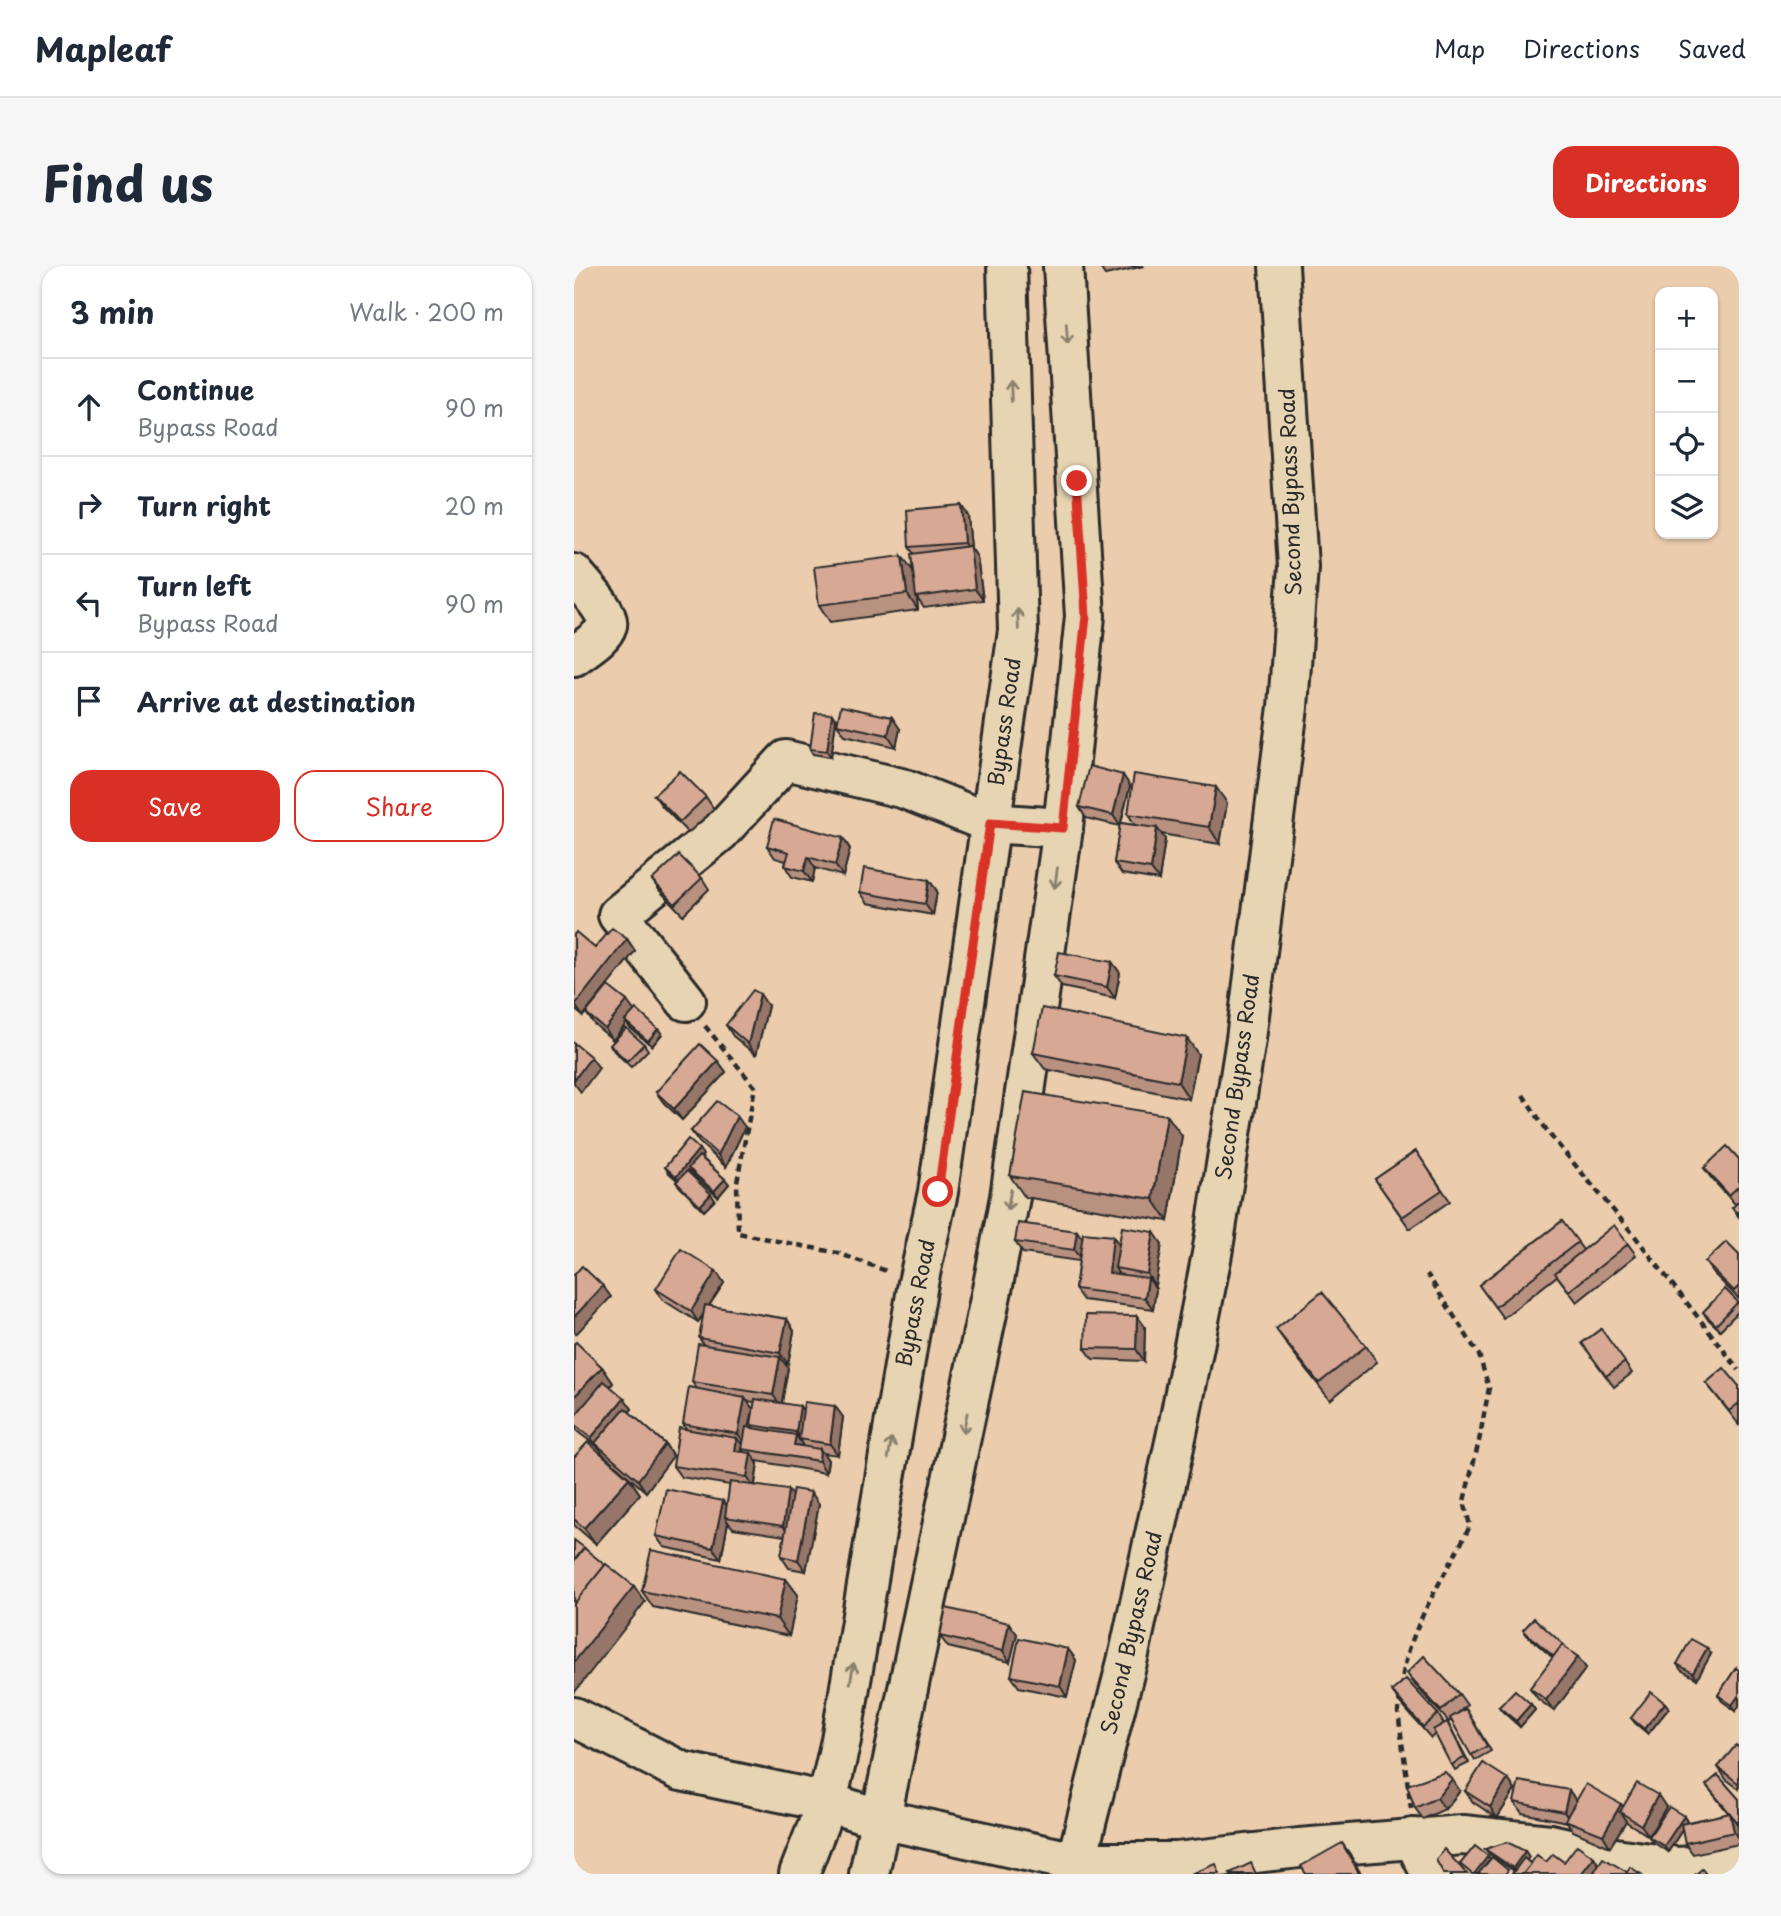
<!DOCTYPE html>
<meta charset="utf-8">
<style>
:root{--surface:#fff;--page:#f6f6f7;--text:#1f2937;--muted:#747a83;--line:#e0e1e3;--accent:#d93025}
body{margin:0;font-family:"Playpen Sans",sans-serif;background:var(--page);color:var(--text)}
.controls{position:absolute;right:21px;top:21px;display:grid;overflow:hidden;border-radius:14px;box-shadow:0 2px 5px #0004}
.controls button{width:63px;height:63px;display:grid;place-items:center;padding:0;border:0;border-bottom:2px solid var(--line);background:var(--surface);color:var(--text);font:35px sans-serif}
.stop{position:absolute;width:21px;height:21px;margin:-16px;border:5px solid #d93025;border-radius:50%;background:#fff}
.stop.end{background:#d93025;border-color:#fff;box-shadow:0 2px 7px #0008}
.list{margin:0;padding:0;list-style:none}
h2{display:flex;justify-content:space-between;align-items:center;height:91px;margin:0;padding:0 28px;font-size:30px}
h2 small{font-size:23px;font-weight:400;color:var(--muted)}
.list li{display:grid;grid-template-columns:46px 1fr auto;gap:21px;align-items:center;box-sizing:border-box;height:98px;padding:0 28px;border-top:2px solid var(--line)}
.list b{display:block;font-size:26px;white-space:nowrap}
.list p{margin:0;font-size:23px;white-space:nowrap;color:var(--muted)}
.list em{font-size:23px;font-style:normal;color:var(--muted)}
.actions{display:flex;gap:14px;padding:21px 28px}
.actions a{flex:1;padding:16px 0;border:2px solid var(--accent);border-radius:21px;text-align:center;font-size:24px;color:var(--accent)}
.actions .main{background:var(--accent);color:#fff}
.icon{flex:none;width:38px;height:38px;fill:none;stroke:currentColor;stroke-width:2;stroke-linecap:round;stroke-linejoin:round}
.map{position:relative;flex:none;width:1165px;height:1608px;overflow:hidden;border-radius:21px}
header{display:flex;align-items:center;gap:42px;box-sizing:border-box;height:98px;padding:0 35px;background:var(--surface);border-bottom:2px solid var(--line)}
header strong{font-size:33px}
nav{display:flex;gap:38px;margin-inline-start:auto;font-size:24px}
.intro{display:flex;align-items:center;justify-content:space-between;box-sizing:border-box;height:168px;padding:0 42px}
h1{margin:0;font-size:49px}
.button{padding:18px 32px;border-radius:21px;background:var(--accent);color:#fff;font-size:24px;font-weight:700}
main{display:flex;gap:42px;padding:0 42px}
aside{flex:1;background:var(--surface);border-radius:21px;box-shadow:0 2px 5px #0004}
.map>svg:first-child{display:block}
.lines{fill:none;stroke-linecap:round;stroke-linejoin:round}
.minor-casing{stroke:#2b2b2b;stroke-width:44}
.major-casing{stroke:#2b2b2b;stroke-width:44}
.path{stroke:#2b2b2b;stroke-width:4.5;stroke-dasharray:7 5;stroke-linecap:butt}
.minor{stroke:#e7d4b2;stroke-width:38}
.major{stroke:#e7d4b2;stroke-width:38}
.wall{fill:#b99180;stroke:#2b2b2b;stroke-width:2;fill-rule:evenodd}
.shaded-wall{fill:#967668;stroke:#2b2b2b;stroke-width:2}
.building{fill:#d7a995;stroke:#2b2b2b;stroke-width:2}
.oneway{stroke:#89806e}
.route{stroke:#d93025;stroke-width:9}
.labels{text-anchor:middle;stroke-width:7;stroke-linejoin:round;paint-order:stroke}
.street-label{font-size:21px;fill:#2b2b2b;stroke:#e7d4b2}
</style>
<header>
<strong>Mapleaf</strong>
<nav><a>Map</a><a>Directions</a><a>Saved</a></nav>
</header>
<div class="intro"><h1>Find us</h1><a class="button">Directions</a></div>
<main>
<aside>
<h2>3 min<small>Walk · 200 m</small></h2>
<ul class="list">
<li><svg class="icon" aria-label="ahead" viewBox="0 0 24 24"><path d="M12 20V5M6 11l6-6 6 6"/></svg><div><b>Continue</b><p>Bypass Road</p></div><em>90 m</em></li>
<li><svg class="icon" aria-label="right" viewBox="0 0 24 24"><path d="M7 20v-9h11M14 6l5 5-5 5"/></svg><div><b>Turn right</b></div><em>20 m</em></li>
<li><svg class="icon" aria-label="left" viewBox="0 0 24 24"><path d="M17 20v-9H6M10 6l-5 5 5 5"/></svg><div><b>Turn left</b><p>Bypass Road</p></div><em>90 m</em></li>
<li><svg class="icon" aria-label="arrive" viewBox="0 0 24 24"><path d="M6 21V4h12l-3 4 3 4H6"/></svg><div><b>Arrive at destination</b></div></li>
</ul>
<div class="actions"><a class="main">Save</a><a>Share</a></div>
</aside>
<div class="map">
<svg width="1165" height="1608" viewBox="0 0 1165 1608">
<rect width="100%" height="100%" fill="#ebcdae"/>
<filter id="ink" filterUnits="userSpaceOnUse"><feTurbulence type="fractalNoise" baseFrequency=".0143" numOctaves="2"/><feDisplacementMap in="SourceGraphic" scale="14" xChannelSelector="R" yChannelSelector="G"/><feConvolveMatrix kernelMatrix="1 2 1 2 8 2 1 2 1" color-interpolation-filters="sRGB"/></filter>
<g filter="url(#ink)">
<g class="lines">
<g class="minor-casing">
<g id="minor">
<path d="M0 308C8 318 37 348 33 359 29 372 10 382 0 390"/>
<polyline points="112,735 44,649 146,566 212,494 331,523 416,557 489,562"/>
<polyline points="0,1451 107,1505 253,1536 307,1553 502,1596 603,1596 725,1582 889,1569 976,1578 1034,1591 1104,1601 1165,1597"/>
<polyline points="839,1572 857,1608"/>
<polyline points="499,1608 555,1388 603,1167 638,988 672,773 714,441 724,301 705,0"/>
</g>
</g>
<g class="major-casing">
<g id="major">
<polyline points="225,1608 253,1536 267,1474 344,1017 364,926 444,365 433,0"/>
<polyline points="295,1608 419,1019 436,931 489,562 511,350 489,0"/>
</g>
</g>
<g class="path">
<polyline points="131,760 181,821 163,916 164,967 264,987 315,1006"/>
<polyline points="949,829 976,869 1060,969 1165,1104"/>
<path d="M827 1422C833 1362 870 1313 896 1260L890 1235 905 1175 915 1122 905 1089 853 1008"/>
<polyline points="826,1430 824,1446 837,1543"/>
</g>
<use href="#minor" class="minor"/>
<use href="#major" class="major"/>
</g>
<g class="wall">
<polygon points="525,0 570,0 531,9"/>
<polygon points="387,239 394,250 397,282 403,291 409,334 350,342 343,332 344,344 256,356 245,339 339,305 340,288 335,281"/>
<polygon points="262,454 257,491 239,488 236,483"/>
<polygon points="263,458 326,463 322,481 271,469"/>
<polygon points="556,520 547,557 561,559 554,548 653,537 646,578 587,568 591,573 585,614 548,608 540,597 546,560 512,552 505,541"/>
<polygon points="80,529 132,531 140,543 114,567 88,540"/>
<polygon points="269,572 276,583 269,610 241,602 238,616 218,611 211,600 212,595 201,592 193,580"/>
<polygon points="128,612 135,623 109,649 86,625 78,614"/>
<polygon points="355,614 363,625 359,649 294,637 286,626"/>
<polygon points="0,669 21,682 53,673 61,685 9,750 0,743"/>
<polygon points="538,696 546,707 541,732 488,721 480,710"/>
<polygon points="194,740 182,789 159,770 152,759"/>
<polygon points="60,745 84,763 88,768 78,780 55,761 53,757 39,774 20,758 12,747"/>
<polygon points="70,778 74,784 57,801 40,785 36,779"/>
<polygon points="459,787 624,788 615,833 471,803"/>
<polygon points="144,795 152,806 108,854 90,837 82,826"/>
<polygon points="171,861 152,901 125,876 117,865"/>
<polygon points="608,870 594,955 451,931 436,910"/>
<polygon points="842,885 876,935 836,963 801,913"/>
<polygon points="129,889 127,891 151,913 155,918 144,931 118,908 116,904 114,906 141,934 130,945 106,921 102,916 103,914 95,907 91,901"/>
<polygon points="1165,893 1165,951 1158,942 1162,939 1138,913 1130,902"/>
<polygon points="988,955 1009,984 1054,978 1062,989 1003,1036 983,1010 929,1052 905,1019"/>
<polygon points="539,970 545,979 588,978 581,1019 578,1018 582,1023 579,1043 509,1034 501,1023 505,995 449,987 441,976"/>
<polygon points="1165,989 1165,1033 1139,1007 1131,996"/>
<path d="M142 1005 150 1017 135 1040 213 1053 220 1065 214 1098 210 1097 214 1102 208 1137 229 1144 269 1151 264 1189 249 1187 254 1194 252 1207 183 1195 184 1198 181 1219 245 1238 232 1305 215 1302 207 1290 211 1270 159 1262 154 1256 147 1293 90 1281 82 1270 149 1235 153 1240 156 1219 107 1211 99 1200 113 1164 109 1158 123 1123 118 1116 130 1079 125 1072 130 1049 124 1056 89 1034 82 1023ZM173 1135 181 1136 177 1159 180 1162H175L179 1143Z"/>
<polygon points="1151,1023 1165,1038 1165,1045 1146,1064 1133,1052 1129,1046"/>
<polygon points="563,1050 571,1061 570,1095 519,1093 511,1082"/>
<polygon points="702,1063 792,1080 803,1096 756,1134 714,1080"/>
<polygon points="1027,1063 1058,1107 1040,1121 1008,1077"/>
<polygon points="0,1078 28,1101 39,1117 36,1121 50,1132 58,1143 55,1146 91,1178 99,1190 72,1226 29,1188 25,1182 4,1166 0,1160"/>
<polygon points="1132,1117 1165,1120 1165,1160 1163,1156"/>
<polygon points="0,1191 55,1212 66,1228 22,1278 0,1259"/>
<polygon points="212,1313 224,1329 215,1370 79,1341 68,1325"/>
<polygon points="949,1364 993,1383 1012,1402 980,1445 964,1433 956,1422 979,1392 953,1369"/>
<polygon points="443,1368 436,1396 374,1381 366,1370"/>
<polygon points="494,1383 502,1394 493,1431 445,1421 437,1410"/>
<polygon points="1137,1388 1123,1413 1107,1404 1103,1398"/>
<polygon points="1162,1402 1162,1445 1148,1435 1144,1429"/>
<polygon points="833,1407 885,1428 893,1439 882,1449 892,1443 917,1485 901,1494 877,1454 875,1456 840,1418"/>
<polygon points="818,1425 864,1448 870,1458 873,1456 895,1497 881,1504 861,1468 857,1472 826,1437"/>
<polygon points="1091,1437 1095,1442 1074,1468 1061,1457 1057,1452"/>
<polygon points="957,1438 961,1444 946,1461 929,1446 925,1441"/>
<polygon points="1165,1482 1165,1523 1152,1513 1144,1501"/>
<polygon points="934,1513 941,1524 923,1552 899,1536 891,1525"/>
<polygon points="833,1519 886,1525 871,1543 849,1553 841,1542"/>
<polygon points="1132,1519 1165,1533 1165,1560 1161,1555 1164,1559 1165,1566 1165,1578 1119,1588 1111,1577 1108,1564 1094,1586 1079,1576 1075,1571 1110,1550 1113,1556 1155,1548"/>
<polygon points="995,1524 1002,1535 1047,1538 1049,1541 1092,1541 1075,1570 1054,1557 1052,1555 1036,1581 999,1565 993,1556 948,1547 940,1536"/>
<polygon points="911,1583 951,1585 955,1591 952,1594 957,1598 990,1596 1020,1591 1025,1599 1067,1608 938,1608 940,1605 915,1588"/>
</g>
<g class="shaded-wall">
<polygon points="387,239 394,250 397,282 403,291 409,334 401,323 396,286 390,277"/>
<polygon points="328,290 340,306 344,344 333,328"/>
<polygon points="258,448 262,454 257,491 253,485"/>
<polygon points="318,451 326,463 322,481 314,469"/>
<polygon points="549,509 556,520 546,560 539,549"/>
<polygon points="642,521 653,537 646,578 635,561"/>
<polygon points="583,562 591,573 585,614 577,603"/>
<polygon points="269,572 276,583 269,610 261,599"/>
<polygon points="234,591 241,602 238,616 230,605"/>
<polygon points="355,614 363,625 359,649 351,638"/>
<polygon points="53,673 61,685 9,750 1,739"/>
<polygon points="538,696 546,707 541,732 533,721"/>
<polygon points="186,728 194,740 182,789 174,778"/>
<polygon points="53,735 61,746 39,774 31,763"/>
<polygon points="84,763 88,768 78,780 74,775"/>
<polygon points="613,772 624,788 615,833 604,816"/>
<polygon points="17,791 25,802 7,826 0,817 0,814"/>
<polygon points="144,795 152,806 108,854 100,843"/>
<polygon points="593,849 608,870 594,955 579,933"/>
<polygon points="163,850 171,861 152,901 144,889"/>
<polygon points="125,883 129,889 106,916 102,911"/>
<polygon points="151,913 155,918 144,931 140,925"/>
<polygon points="137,928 141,934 130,945 126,940"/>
<polygon points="503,965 511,976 508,995 500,984"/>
<polygon points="580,966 588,978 581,1019 573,1008"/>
<polygon points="539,970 547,982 541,1002 544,1007 542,1018 535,1007"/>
<polygon points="142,1005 150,1017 124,1056 117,1045"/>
<polygon points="574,1012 582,1023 579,1043 571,1032"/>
<polygon points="29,1020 37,1031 2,1068 0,1064 0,1051"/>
<polygon points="563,1050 571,1061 570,1095 562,1083"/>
<polygon points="213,1053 220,1065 214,1098 206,1087"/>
<polygon points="206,1091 214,1102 207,1140 199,1129"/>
<polygon points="28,1101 39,1117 1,1159 0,1158 0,1131"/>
<polygon points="50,1132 58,1143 26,1181 21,1177 25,1183 17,1172"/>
<polygon points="171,1132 179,1143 172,1179 164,1168"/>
<polygon points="226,1140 234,1151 227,1174 222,1166"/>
<polygon points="261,1140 269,1151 264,1189 256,1178"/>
<polygon points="222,1169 229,1180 220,1179"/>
<polygon points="163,1172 171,1183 168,1183 170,1186 161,1185"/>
<polygon points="91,1178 99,1190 72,1226 64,1214"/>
<polygon points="246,1183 254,1194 252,1207 245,1195"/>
<polygon points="177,1187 184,1198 180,1222 173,1211"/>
<polygon points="55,1212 66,1228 22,1278 10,1262"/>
<polygon points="214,1224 222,1235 217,1271 209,1260"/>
<polygon points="237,1226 245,1238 232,1305 224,1294"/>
<polygon points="149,1235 157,1246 151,1251 154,1256 147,1293 139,1282"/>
<polygon points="212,1313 224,1329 215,1370 203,1353"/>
<polygon points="60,1320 71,1336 0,1427 0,1396"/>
<polygon points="435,1357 443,1368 436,1396 429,1385"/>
<polygon points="1133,1382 1137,1388 1123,1413 1119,1407"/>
<polygon points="494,1383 502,1394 493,1431 486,1420"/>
<polygon points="1004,1391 1012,1402 980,1445 972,1434"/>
<polygon points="1165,1429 1165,1440 1162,1445 1158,1439"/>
<polygon points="1091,1437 1095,1442 1074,1468 1070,1463"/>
<polygon points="957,1438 961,1444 946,1461 942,1455"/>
<polygon points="873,1456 877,1462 895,1497 891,1491"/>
<polygon points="878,1513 886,1525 871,1543 863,1532"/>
<polygon points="934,1513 941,1524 923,1552 916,1541"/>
<polygon points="995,1524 1002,1535 998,1557 990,1546"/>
<polygon points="1084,1529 1092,1541 1075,1570 1067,1559"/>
<polygon points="1047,1538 1055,1549 1046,1546 1052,1555 1036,1581 1029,1569"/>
<polygon points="1156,1547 1164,1559 1165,1574 1160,1566"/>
<polygon points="1110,1550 1113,1556 1094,1586 1090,1580"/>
<polygon points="768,1577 776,1588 787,1608 785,1607"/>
<polygon points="951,1585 955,1591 943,1607 939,1602"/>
<polygon points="914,1590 918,1596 908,1608 900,1608"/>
<polygon points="1020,1591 1027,1603 1020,1606 1022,1608 1007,1608"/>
</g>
<g class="building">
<polygon points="387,239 390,277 335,281 333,244"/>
<polygon points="396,280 401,323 342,331 337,288"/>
<polygon points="328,290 333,328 245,339 240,301"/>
<polygon points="267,440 318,451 314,469 263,458"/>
<polygon points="241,447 258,448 253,485 236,483"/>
<polygon points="515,500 549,509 539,549 505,541"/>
<polygon points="106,505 132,531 106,556 80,529"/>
<polygon points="560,508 642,521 635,561 554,548"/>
<polygon points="200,553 269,572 261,599 234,591 230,605 211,600 215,586 193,580"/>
<polygon points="546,557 583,562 577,603 540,597"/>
<polygon points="105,589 128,612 101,638 78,614"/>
<polygon points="290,602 355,614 351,638 286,626"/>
<polygon points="38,662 53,673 1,739 0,669 2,666 21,682"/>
<polygon points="485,686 538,696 533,721 480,710"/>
<polygon points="34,720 53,735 31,763 12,747"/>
<polygon points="179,724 186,728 174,778 152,759"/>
<polygon points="468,742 613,772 604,816 459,787"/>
<polygon points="62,743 84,763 74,775 51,755"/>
<polygon points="52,762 70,778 53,795 36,779"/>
<polygon points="0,777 17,791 0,814"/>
<polygon points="126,778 144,795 100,843 82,826"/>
<polygon points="451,826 593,849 579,933 436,910"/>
<polygon points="143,835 163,850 144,889 117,865"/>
<polygon points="114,873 125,883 102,911 91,901"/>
<polygon points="1153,880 1165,893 1165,920 1155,929 1130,902"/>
<polygon points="842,885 868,924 828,951 801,913"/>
<polygon points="125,890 151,913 140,925 114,902"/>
<polygon points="113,905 137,928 126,940 102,916"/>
<polygon points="1165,935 1165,949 1158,942"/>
<polygon points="988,955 1004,976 921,1041 905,1019"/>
<polygon points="444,957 503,965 500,984 441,976"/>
<polygon points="1040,959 1054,978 995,1025 981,1007"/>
<polygon points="548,961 580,966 573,1008 541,1002"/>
<polygon points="509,967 539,970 535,1007 574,1012 571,1032 501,1023"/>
<polygon points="1152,976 1165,989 1165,1020 1160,1025 1131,996"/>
<polygon points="107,983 142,1005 117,1045 82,1023"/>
<polygon points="8,1000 29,1020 0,1051 0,1009"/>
<polygon points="1151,1023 1164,1036 1142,1059 1129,1046"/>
<polygon points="748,1026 792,1080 745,1117 702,1063"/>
<polygon points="131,1039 213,1053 206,1087 125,1072"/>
<polygon points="512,1049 563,1050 562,1083 511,1082"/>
<polygon points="1027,1063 1051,1096 1032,1110 1008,1077"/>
<polygon points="2,1076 28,1101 0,1131 0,1078"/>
<polygon points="124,1078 206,1091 199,1129 118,1116"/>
<polygon points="1150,1102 1165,1120 1165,1137 1155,1145 1132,1117"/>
<polygon points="30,1115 50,1132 17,1172 0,1158 0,1151"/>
<polygon points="115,1121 171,1132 164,1168 109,1158"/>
<polygon points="181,1133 226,1140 222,1166 177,1159"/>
<polygon points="230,1136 261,1140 256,1178 225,1173"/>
<polygon points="51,1142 91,1178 64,1214 21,1177"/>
<polygon points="172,1161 222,1169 220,1179 246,1183 245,1195 168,1183"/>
<polygon points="105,1162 163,1172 161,1185 177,1187 173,1211 99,1200"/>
<polygon points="14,1176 55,1212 10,1262 0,1253 0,1191"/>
<polygon points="156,1216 214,1224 209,1260 151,1251"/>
<polygon points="92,1223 149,1235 139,1282 82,1270"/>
<polygon points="219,1223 237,1226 224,1294 207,1290"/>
<polygon points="0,1274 12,1283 10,1282 0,1295"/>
<polygon points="10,1282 31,1299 0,1338 0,1295"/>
<polygon points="77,1284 212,1313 203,1353 68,1325"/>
<polygon points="32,1298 60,1320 0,1396 0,1338"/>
<polygon points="372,1342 435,1357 429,1385 366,1370"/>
<polygon points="960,1352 991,1380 988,1379 980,1391 949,1364"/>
<polygon points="445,1372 494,1383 486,1420 437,1410"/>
<polygon points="1117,1373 1133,1382 1119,1407 1103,1398"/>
<polygon points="988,1379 1004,1391 972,1434 956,1422"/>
<polygon points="850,1390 885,1428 867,1445 833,1407"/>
<polygon points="1162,1402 1165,1404 1165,1429 1158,1439 1144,1429"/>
<polygon points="832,1413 864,1448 849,1461 818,1425"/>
<polygon points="941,1424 957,1438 942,1455 925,1441"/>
<polygon points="1077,1426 1091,1437 1070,1463 1057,1452"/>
<polygon points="892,1443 913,1480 897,1489 876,1452"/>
<polygon points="873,1456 891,1491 877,1499 859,1464"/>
<polygon points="1162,1479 1165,1482 1165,1518 1144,1501"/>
<polygon points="909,1497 934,1513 916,1541 891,1525"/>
<polygon points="871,1506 878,1513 863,1532 841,1542 833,1519"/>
<polygon points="1144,1509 1165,1533 1165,1558 1132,1519"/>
<polygon points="945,1515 995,1524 990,1546 940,1536"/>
<polygon points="1063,1517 1084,1529 1067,1559 1046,1546"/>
<polygon points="1012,1518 1047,1538 1029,1569 991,1554"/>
<polygon points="1095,1541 1110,1550 1090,1580 1075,1571"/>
<polygon points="1156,1547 1160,1566 1111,1577 1107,1558"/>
<polygon points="933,1576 951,1585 939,1602 911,1583"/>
<polygon points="768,1577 785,1607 783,1608 732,1608 727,1600"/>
<polygon points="1003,1579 1020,1591 1007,1608 949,1608 963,1589 972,1596 979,1588 990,1596"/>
<polygon points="901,1580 914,1590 900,1608 898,1608 886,1598"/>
<polygon points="870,1583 893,1608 870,1608 862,1594"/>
<polygon points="918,1591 934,1604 931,1608 904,1608"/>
<polygon points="950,1592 957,1598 949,1608 938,1608"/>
<polygon points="1029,1592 1053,1606 1052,1608 1024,1608 1020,1606"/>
<polygon points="677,1597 682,1608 657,1608 656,1607"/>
<polygon points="642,1598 646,1608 617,1608"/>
<polygon points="1056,1601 1067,1608 1052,1608"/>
<polygon points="1128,1603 1132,1608 1122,1608"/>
</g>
<defs><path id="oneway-shaft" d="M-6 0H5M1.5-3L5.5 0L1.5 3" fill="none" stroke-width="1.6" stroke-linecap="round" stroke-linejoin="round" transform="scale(1.75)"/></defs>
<g class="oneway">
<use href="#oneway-shaft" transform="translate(493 68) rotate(86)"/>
<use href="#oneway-shaft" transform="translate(437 125) rotate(-92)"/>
<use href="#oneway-shaft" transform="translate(444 353) rotate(-92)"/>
<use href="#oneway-shaft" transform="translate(482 612) rotate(98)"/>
<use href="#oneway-shaft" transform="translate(435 934) rotate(100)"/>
<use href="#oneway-shaft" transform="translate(391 1157) rotate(102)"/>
<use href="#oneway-shaft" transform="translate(316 1182) rotate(-80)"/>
<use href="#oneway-shaft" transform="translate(278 1407) rotate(-80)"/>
</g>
</g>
<g class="lines" filter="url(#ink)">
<polyline class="route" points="364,926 416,557 489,562 512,350 503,215"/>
</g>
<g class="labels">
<g class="street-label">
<text transform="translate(717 226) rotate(-92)" y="7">Second Bypass Road</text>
<text transform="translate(431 456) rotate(-82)" y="7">Bypass Road</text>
<text transform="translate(664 811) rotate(-82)" y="7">Second Bypass Road</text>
<text transform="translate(342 1037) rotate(-79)" y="7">Bypass Road</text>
<text transform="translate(558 1367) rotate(-77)" y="7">Second Bypass Road</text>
</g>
</g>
</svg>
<div class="controls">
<button>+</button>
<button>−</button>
<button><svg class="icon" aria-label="locate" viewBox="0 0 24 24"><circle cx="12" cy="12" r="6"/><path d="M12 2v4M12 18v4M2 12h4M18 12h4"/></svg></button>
<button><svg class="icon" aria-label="layers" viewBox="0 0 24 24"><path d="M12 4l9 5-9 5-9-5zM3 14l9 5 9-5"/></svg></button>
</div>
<div class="stop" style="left:364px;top:926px"></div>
<div class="stop end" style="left:503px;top:215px"></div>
</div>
</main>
